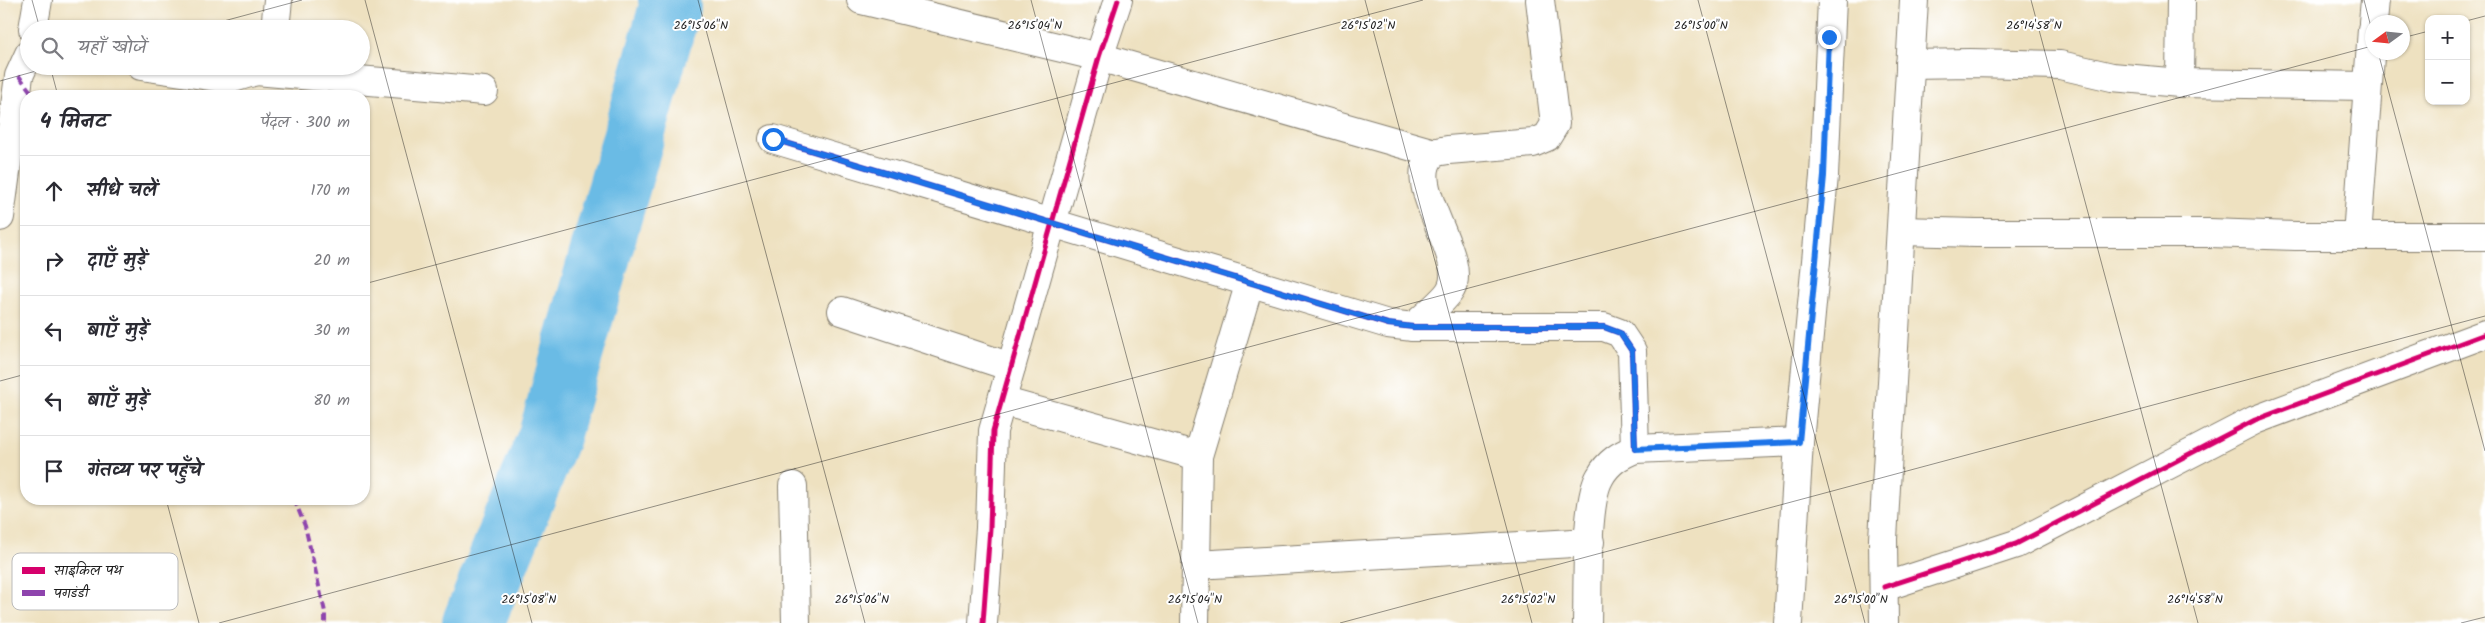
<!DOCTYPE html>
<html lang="hi">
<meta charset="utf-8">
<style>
:root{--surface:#fff;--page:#f2f2f3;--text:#2b2b33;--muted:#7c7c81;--line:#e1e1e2}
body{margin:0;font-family:Kalam,"Playpen Sans Deva",sans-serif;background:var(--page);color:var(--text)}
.controls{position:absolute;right:15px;top:15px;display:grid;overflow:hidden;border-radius:10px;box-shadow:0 1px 4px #0004}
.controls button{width:45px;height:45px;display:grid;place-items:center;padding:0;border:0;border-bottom:1px solid var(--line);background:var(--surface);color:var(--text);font:25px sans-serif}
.compass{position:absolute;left:2365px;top:15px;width:45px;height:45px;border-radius:50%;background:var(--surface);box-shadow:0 1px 4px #0004;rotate:255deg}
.stop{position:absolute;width:15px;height:15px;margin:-11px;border:4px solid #1a73e8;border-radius:50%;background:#fff}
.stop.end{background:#1a73e8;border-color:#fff;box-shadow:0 1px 5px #0008}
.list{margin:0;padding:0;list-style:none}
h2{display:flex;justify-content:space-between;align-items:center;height:65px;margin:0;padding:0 20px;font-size:21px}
h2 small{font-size:16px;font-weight:400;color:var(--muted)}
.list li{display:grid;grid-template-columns:32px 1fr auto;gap:15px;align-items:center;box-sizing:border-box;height:70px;padding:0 20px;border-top:1px solid var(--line)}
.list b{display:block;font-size:19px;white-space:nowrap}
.list em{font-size:16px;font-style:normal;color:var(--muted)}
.icon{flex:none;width:28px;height:28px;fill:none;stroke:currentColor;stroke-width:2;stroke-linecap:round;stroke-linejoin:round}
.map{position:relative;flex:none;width:2485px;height:623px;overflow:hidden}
.search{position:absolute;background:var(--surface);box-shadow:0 1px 4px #0004;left:20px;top:20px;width:350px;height:55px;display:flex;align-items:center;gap:12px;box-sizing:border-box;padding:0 18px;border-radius:28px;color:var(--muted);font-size:19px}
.panel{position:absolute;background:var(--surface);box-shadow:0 1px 4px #0004;left:20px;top:90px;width:350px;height:415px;border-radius:20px}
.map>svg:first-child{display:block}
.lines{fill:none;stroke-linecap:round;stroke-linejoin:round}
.river{stroke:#6abbe5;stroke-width:62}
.minor-casing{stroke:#857e6e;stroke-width:30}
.tertiary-casing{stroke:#857e6e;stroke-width:30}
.minor{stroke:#fff;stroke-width:28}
.tertiary{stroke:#fff;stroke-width:28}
.quiet{stroke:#8e44ad;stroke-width:4;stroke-dasharray:8 4;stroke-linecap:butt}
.cycleway-casing{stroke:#fff;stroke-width:8}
.cycleway{stroke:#d6006c;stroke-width:5}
.route{stroke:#1a73e8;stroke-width:6}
.ticks{fill:none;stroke:#1c1c1c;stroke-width:1;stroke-opacity:0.45}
.key{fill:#fff;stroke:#bbb;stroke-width:1}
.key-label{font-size:14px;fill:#1c1c1c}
.ticks-label{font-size:12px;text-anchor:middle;fill:#1c1c1c;stroke:#fff;stroke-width:4;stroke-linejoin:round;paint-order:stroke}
</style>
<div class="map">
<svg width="2485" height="623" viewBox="0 0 2485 623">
<rect width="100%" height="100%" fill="#fff"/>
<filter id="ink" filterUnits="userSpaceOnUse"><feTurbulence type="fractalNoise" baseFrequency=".02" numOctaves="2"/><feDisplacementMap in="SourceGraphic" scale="10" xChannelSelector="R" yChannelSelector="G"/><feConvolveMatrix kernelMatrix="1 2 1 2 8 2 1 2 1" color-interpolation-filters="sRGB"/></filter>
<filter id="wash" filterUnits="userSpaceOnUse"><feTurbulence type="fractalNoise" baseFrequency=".0096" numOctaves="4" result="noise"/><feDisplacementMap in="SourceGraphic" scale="20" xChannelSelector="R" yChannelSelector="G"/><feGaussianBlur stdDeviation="1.12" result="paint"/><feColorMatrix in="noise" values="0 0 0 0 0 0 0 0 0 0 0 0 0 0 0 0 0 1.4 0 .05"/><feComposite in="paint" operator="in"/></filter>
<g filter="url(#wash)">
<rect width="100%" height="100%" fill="#eee1c0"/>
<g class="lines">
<polyline class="river" points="473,623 549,436 670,7 669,0"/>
</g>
</g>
<g filter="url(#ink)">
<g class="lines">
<g class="minor-casing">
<g id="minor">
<polyline points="861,0 1099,57 1434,153"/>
<polyline points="2373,22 2375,0"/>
<polyline points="33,29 38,0"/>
<polyline points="275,29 278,0"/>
<polyline points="1910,64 1970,63 2060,65 2112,77 2180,83 2367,86"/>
<polyline points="141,66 230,79 256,71 259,66"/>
<polyline points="256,71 484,91"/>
<polyline points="2180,83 2181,0"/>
<polyline points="773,139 1388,324 1413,327 1604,327 1620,333 1632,351 1635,449"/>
<polyline points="0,217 19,76 29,54"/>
<polyline points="1901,231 1976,233 2210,233 2296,236 2485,236"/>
<polyline points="2357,236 2372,29"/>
<polyline points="842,311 1011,367"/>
<path d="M1413 327C1422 319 1447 298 1451 289 1469 256 1401 182 1433 154 1437 151 1443 151 1448 150L1533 143 1547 137 1555 124 1540 0"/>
<polyline points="1002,401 1198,456"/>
<polyline points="793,486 796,623"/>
<polyline points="1196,565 1590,542"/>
<polyline points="1884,587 2016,544 2255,420 2485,334"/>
<polyline points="983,623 990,528 993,431 1099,57 1118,0"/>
<polyline points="1195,623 1198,456 1250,282"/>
<path d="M1587 623C1588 590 1585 502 1600 477 1608 462 1620 455 1635 449L1799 442"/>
<polyline points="1788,623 1799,442 1824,176 1832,0"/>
</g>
</g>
<g class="tertiary-casing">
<polyline id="tertiary" points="1884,623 1883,539 1914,0"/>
</g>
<use href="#minor" class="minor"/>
<use href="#tertiary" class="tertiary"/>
<g class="quiet">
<polyline points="19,76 34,96"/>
<polyline points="294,499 305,526 325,612 325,623"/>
</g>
<g class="cycleway-casing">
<g id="cycleway">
<polyline points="773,139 1388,324 1413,327 1604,327 1620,333 1632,351 1635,449"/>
<polyline points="1884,587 2016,544 2255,420 2485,334"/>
<polyline points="983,623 990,528 993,431 1099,57 1118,0"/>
</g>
</g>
<use href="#cycleway" class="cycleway"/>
</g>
</g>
<g class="lines" filter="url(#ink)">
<polyline class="route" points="773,139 1388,324 1413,327 1604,327 1620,333 1632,351 1635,449 1799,442 1824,176 1829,37"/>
</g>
<path class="ticks" d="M32 0 40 29M365 0 532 623M698 0 865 623M1031 0 1198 623M1365 0 1532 623M1698 0 1865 623M2031 0 2198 623M2364 0 2372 31M2466 21 2485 16M194 29 302 0M2402 38 2429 31M2378 52 2485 451M50 66 58 96M0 81 54 66M364 284 1423 0M0 381 26 374M166 499 199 623M219 623 2372 46M1340 623 2485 316M2461 623 2485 617"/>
<rect x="12" y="553" width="166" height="57" rx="8" class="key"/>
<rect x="22" y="567" width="23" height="7" fill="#d6006c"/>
<rect x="22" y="590" width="23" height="6" fill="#8e44ad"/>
<g class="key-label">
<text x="54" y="575">साइकिल पथ</text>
<text x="54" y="598">पगडंडी</text>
</g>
<g class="ticks-label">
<text x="701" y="29">26°15'06"N</text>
<text x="1035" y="29">26°15'04"N</text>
<text x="1368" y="29">26°15'02"N</text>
<text x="1701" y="29">26°15'00"N</text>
<text x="2034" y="29">26°14'58"N</text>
<text x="529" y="603">26°15'08"N</text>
<text x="862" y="603">26°15'06"N</text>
<text x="1195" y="603">26°15'04"N</text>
<text x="1528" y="603">26°15'02"N</text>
<text x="1861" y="603">26°15'00"N</text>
<text x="2195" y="603">26°14'58"N</text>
</g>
</svg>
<div class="controls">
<button>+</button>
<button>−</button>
</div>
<svg class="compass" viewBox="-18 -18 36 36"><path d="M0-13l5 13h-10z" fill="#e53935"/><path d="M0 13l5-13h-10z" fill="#7c7c81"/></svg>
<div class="stop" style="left:773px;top:139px"></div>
<div class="stop end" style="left:1829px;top:37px"></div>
<div class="search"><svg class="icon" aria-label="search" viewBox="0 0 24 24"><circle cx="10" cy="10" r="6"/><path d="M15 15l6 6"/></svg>यहाँ खोजें</div>
<section class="panel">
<h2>4 मिनट<small>पैदल · 300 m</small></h2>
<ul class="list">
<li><svg class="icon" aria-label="ahead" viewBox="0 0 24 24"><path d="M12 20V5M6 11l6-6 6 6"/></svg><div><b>सीधे चलें</b></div><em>170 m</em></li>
<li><svg class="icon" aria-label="right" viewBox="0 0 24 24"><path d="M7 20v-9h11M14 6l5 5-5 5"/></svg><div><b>दाएँ मुड़ें</b></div><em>20 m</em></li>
<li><svg class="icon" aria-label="left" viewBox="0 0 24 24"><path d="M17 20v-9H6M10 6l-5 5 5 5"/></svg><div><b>बाएँ मुड़ें</b></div><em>30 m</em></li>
<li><svg class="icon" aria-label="left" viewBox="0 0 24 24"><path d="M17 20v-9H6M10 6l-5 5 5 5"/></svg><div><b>बाएँ मुड़ें</b></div><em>80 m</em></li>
<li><svg class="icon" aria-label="arrive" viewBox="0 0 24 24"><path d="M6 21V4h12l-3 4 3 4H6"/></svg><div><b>गंतव्य पर पहुँचे</b></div></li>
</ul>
</section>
</div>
